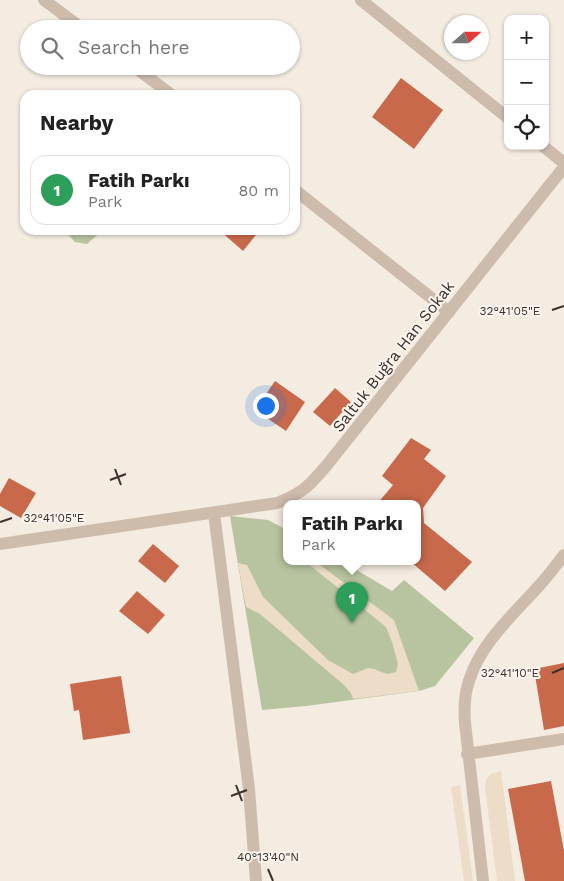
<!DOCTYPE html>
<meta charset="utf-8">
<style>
:root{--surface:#fff;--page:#f2f2f2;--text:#222;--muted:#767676;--line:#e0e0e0;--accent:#2563eb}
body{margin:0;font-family:"Work Sans",sans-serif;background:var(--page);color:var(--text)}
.controls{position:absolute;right:15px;top:15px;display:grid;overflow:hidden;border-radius:10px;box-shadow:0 1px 4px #0004}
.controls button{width:45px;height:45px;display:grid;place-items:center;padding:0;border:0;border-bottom:1px solid var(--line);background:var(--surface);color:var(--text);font:25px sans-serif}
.compass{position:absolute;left:444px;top:15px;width:45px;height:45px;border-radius:50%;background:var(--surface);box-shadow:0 1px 4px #0004;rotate:69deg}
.you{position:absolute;left:265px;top:405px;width:18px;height:18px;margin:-12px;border:4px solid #fff;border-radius:50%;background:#1a73e8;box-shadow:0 0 0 8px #1a73e833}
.badge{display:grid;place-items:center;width:32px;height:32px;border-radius:50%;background:var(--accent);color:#fff;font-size:16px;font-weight:700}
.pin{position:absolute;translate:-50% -41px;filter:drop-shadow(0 1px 2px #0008)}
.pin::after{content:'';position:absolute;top:26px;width:18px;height:15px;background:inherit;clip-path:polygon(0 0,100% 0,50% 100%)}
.popup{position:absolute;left:283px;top:500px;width:138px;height:65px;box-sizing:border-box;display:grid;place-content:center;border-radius:10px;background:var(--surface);filter:drop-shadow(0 1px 4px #0005);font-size:16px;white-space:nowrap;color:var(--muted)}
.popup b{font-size:19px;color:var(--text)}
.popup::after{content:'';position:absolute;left:50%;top:100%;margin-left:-10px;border:10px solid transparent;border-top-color:var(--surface)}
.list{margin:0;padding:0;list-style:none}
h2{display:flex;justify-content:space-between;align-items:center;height:65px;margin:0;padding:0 20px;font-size:21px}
h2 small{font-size:16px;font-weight:400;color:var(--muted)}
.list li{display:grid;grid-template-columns:32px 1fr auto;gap:15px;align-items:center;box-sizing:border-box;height:70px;margin:0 10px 10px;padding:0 10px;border:1px solid var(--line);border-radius:15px}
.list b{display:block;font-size:19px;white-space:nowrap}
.list p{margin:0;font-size:16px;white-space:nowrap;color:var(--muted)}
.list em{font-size:16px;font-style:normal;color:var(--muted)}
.icon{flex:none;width:28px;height:28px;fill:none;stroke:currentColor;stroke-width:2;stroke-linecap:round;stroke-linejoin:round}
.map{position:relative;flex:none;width:564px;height:881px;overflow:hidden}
.search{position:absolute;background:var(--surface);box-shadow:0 1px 4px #0004;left:20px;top:20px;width:280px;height:55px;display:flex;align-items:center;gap:12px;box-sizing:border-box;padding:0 18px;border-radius:28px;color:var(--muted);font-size:19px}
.panel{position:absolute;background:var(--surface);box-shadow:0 1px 4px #0004;left:20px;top:90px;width:280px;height:145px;border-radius:15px}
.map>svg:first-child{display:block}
.green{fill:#b8c4a0}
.plaza{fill:#ecdcc8}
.building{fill:#c8694b}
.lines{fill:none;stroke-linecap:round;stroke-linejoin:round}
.street{stroke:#cdbbac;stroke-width:12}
.ticks{fill:none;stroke:#3b302b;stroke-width:2}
.labels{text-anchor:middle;stroke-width:4;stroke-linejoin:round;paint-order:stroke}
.street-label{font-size:16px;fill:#3b302b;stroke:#fbf5ee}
.ticks-label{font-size:12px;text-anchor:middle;fill:#3b302b;stroke:#fbf5ee;stroke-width:4;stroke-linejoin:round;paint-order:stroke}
</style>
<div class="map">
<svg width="564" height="881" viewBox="0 0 564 881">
<rect width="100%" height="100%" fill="#f4ebe1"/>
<g class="green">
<polygon points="64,230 103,230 87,244 75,242"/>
<polygon points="230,516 268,520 287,530 287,562 343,562 392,591 404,580 474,638 435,686 419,691 306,706 262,710"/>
</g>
<g class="plaza">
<polygon points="306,562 316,562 394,620 419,691 353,699 351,693 344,685 260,614 246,607 238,563 247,565 263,597 328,660 353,674 368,668 375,669 381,672 388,674 396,672 398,664 392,642 386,627"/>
<polygon points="501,771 515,881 497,881 485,787 486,780 491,774"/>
<polygon points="460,785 473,881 464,881 451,787"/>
</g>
<g class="building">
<polygon points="401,78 443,110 414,149 372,117"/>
<polygon points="219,230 260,230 243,251"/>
<polygon points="275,381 305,402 286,431 255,410"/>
<polygon points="335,388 351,402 330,426 313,412"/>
<polygon points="411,438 431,450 424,459 446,476 423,508 424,523 472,562 445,591 411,562 417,562 417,504 377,504 393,485 382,476"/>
<polygon points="9,478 36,493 21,518 0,506 0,494"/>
<polygon points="153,544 179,566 165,583 138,561"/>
<polygon points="137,591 165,615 148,634 119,611"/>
<polygon points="564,663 564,726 544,730 534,669"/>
<polygon points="121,676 130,733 83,740 79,710 74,711 70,684"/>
<polygon points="551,781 564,851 564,881 525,881 508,789"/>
</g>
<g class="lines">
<g class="street">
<polyline points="44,0 83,29"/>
<polyline points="361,0 508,118"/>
<polyline points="133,66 172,95"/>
<polyline points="543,146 564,163"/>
<polyline points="295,190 449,312"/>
<polyline points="214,513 249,789 256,881"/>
<path d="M0 544 277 503C303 493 309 486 327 465L564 167"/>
<polyline points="467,754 564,739"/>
<path d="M483 881 465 723C464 709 464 695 469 681 481 643 511 617 537 588 547 578 555 566 564 555"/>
</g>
</g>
<path class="ticks" d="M552 310 564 306M115 469 121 485M110 480 126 474M0 522 12 518M552 673 564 668M236 785 242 801M231 796 247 790M268 869 273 881"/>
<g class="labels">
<g class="street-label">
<text transform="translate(393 356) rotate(-52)" y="6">Saltuk Buğra Han Sokak</text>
</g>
</g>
<g class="ticks-label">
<text x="510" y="315">32°41'05"E</text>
<text x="54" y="522">32°41'05"E</text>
<text x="510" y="677">32°41'10"E</text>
<text x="268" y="861">40°13'40"N</text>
</g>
</svg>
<div class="controls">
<button>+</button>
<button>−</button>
<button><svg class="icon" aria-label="locate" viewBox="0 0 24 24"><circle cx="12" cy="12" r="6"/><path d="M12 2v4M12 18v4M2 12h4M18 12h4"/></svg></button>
</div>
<svg class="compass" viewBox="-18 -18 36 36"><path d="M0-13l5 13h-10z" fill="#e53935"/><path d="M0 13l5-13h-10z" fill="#767676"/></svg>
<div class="you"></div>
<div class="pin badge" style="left:352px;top:623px;background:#2e9e5b">1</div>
<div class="popup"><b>Fatih Parkı</b>Park</div>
<div class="search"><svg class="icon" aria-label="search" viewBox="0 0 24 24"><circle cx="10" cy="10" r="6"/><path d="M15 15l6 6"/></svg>Search here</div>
<section class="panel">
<h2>Nearby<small></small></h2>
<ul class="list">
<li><span class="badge" style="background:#2e9e5b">1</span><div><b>Fatih Parkı</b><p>Park</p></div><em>80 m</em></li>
</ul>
</section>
</div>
